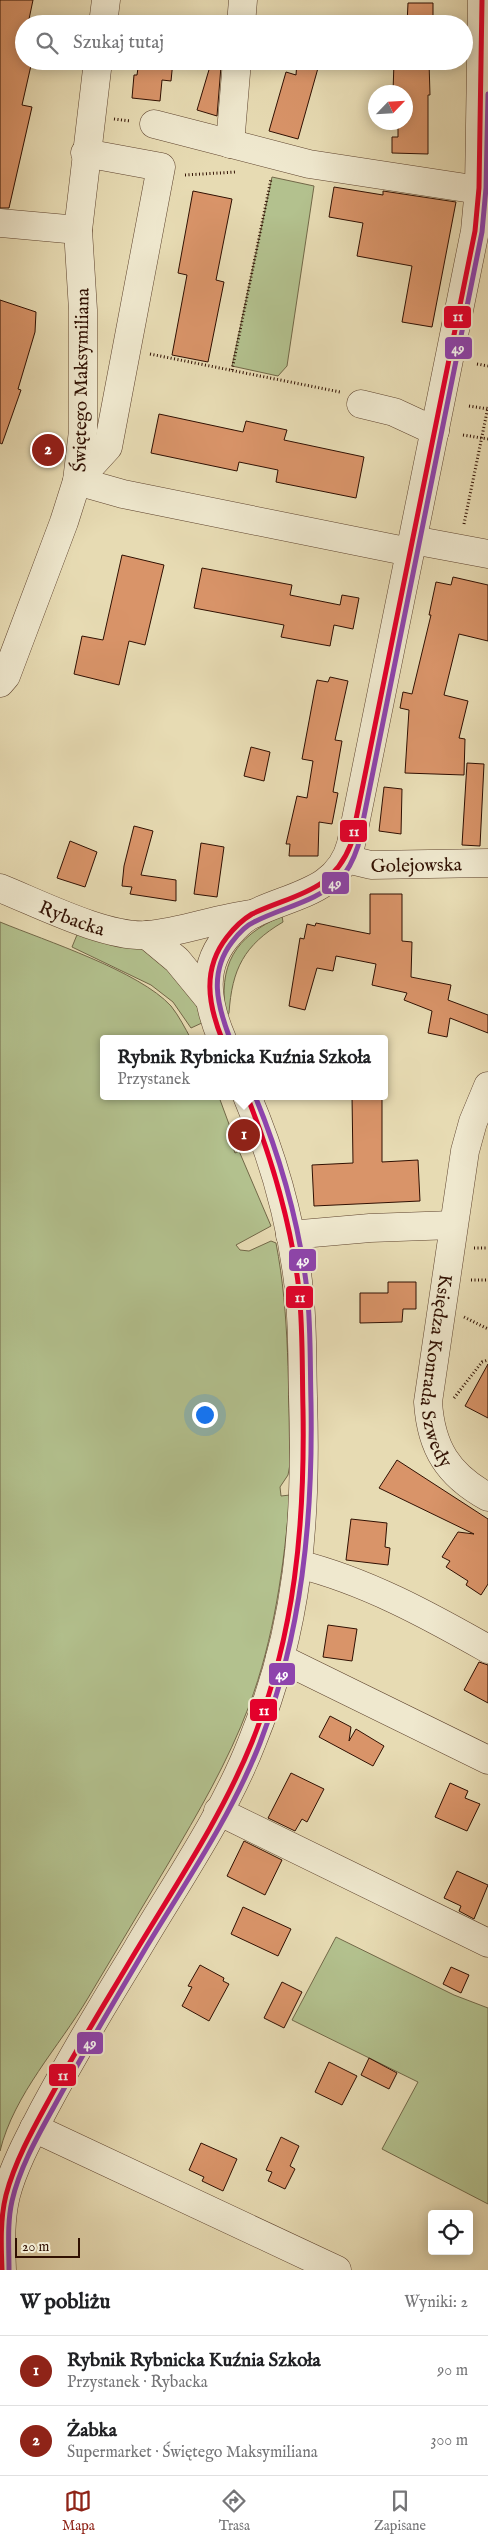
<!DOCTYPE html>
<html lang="pl">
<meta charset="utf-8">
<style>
:root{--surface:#fff;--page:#f2f2f2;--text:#202124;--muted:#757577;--line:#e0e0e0;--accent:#8f2418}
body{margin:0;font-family:"IM FELL English",serif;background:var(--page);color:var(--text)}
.controls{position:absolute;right:15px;bottom:15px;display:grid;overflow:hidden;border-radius:5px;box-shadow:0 2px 12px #0003}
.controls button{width:45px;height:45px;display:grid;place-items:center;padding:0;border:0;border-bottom:1px solid var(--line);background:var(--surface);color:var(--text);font:25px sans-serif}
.compass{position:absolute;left:368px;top:85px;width:45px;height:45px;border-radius:50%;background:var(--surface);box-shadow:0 2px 12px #0003;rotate:65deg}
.scale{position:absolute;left:15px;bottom:12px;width:65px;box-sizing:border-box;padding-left:5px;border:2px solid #301002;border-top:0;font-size:14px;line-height:18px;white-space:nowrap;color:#301002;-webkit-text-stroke:4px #efe8ce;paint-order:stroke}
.you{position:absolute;left:204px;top:1414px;width:18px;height:18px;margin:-12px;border:4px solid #fff;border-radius:50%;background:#1a73e8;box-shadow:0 0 0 8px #1a73e833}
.badge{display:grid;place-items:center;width:32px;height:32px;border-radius:50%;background:var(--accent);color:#fff;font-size:16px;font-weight:700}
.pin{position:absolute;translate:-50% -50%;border:2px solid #fff;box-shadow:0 1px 5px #0006}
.popup{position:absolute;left:100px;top:1035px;width:288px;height:65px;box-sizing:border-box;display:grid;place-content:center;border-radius:5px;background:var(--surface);filter:drop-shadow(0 1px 4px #0005);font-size:16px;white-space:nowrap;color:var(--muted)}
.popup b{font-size:19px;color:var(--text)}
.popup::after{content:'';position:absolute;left:50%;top:100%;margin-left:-10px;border:10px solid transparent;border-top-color:var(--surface)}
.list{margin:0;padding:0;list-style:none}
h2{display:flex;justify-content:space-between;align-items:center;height:65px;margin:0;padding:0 20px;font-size:21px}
h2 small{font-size:16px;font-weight:400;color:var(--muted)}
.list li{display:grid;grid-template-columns:32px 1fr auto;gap:15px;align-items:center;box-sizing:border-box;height:70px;padding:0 20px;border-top:1px solid var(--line)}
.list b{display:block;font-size:19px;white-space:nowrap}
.list p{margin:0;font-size:16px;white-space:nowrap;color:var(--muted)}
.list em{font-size:16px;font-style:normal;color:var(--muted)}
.icon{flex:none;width:28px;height:28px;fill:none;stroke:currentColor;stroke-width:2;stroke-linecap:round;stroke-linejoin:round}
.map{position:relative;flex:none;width:488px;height:2270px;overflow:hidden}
.search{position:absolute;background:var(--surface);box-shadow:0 2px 12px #0003;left:15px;right:15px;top:15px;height:55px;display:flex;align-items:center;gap:12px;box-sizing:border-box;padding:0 18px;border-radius:28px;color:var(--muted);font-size:19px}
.sheet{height:205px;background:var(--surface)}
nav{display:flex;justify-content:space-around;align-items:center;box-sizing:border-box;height:70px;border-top:1px solid var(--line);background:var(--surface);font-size:14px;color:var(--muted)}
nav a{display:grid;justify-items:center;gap:2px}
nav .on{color:var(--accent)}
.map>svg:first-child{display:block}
.green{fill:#b3c18e;stroke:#726848}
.building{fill:#d99469;stroke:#301002}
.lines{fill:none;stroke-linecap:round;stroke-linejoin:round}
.minor-casing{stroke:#5e432e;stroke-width:29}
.path{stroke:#301002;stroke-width:3;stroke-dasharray:1 2.5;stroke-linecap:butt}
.minor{stroke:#efe8ce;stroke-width:28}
.bus-1-casing{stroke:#efe8ce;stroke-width:9}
.bus-2-casing{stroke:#efe8ce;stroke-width:9}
.bus-1{stroke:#e4002b;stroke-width:5}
.bus-2{stroke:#8e44ad;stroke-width:5}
.labels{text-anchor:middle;stroke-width:4.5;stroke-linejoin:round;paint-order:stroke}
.street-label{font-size:19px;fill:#301002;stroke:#efe8ce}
.line-badge{stroke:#efe8ce;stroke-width:2}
.badge-label{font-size:14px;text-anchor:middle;font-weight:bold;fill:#fff}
</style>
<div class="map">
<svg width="488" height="2270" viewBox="0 0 488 2270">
<rect width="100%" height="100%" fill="#e7dbb3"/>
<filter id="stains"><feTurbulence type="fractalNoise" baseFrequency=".004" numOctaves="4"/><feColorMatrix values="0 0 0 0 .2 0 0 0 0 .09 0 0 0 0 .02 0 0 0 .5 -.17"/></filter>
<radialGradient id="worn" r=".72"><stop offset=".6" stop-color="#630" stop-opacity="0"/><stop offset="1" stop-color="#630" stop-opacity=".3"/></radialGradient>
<g class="green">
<polygon points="272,177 314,186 287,366 278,376 232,366"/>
<path d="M282 916 283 922C244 945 232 969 229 1013L226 1017C218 965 234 937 282 916Z"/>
<path d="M0 922C46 941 139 971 171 1006 179 1016 185 1028 191 1039H104V1096L219 1097 233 1135 229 1137 235 1153 239 1151 271 1226 236 1245 240 1250 249 1251 271 1241 276 1243C290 1315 288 1390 290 1464L288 1475 280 1487 281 1496 290 1495C284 1566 274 1639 249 1706 228 1762 198 1813 168 1864 141 1909 115 1953 88 1998 59 2047 14 2094 0 2151Z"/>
<polygon points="79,930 149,948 195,1000 204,1022 191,1028 173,1002 151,985 72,947"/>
<polygon points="336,1937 454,1995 488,2008 488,2204 382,2149 418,2082 292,2020"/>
</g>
<g class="building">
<polygon points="0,0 33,0 28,24 24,24 24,61 32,61 22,105 32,107 9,208 0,208"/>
<polygon points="408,3 433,3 433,24 407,24"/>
<polygon points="139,61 173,61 171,81 162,80 160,101 132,98 134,75 137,75"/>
<polygon points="297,61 320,61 298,139 269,131 286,72 296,75"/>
<polygon points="394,62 429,62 430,95 428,95 428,154 392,153 392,137 398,137 398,122 406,122 406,92 393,92"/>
<polygon points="211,63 221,66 217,116 197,110"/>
<polygon points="334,187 383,195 383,191 456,202 432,327 402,322 412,266 357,256 363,223 329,217"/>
<polygon points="193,191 232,199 216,280 224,282 208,362 172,355 187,275 178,273"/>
<polygon points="0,300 36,312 35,332 18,389 21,390 2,444 0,443"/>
<polygon points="159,414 243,432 246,421 287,430 284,440 364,457 356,498 276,482 278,470 239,462 237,471 151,453"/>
<polygon points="122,555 164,565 145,645 129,641 119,685 74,674 82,636 103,640"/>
<polygon points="202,568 292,585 290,595 340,605 342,595 359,598 353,629 334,625 330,646 281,637 284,625 194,608"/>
<polygon points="453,577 488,585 488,641 459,634 444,695 468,701 459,738 465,739 464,775 405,773 409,710 400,708 403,692 412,694 431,615 429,615 436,582 451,585"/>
<polygon points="330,677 348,681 335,740 342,741 333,792 338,793 332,824 319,822 318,856 289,856 290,844 286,844 297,796 307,798 313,761 302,759 315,689 317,680 328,682"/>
<polygon points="251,747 270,752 264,781 244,776"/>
<polygon points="467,763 484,764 480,846 462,845"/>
<polygon points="384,787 402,789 401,834 379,831"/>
<polygon points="134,826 153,831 141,875 176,880 176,901 130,894 132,887 122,886 124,866"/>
<polygon points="70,841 97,852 85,887 57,878"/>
<polygon points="201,843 224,847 217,897 194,894"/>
<polygon points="370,894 402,894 402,941 412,942 411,977 451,985 448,1000 488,1015 488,1033 450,1018 447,1037 428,1033 432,1011 404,1000 407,993 372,985 376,964 336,956 333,971 317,968 305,1010 289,1006 300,938 304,939 307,924 315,926 316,923 370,934"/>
<polygon points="352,1096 382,1096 382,1162 418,1160 420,1201 314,1206 312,1165 353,1163"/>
<polygon points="388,1282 416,1282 416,1309 403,1309 402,1322 360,1323 360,1293 388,1293"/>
<polygon points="488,1364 488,1418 465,1406"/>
<polygon points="397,1460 488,1519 488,1584 481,1595 466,1585 468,1581 446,1567 450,1561 442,1557 458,1532 474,1534 379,1488"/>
<polygon points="351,1519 387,1523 385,1547 390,1548 388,1565 346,1560"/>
<polygon points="328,1625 357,1629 352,1661 323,1657"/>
<polygon points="479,1662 488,1665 488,1703 464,1690"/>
<polygon points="330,1716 351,1727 349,1741 356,1729 384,1746 373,1766 319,1737"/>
<polygon points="291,1773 324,1789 307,1822 302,1819 295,1831 268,1818"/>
<polygon points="450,1783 468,1791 465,1798 480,1804 467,1831 435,1817"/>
<polygon points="244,1841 282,1860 265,1895 227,1876"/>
<polygon points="457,1871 488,1885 474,1919 459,1911 461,1906 444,1898"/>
<polygon points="243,1907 291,1929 278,1956 231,1934"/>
<polygon points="200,1965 224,1978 223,1981 229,1984 209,2021 182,2006 192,1987 188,1986"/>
<polygon points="451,1967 469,1975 461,1993 443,1984"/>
<polygon points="282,1982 302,1992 284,2028 264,2018"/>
<polygon points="369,2058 397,2073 389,2089 361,2075"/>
<polygon points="329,2062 357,2076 342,2105 315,2092"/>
<polygon points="281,2137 299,2146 290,2166 295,2169 285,2189 268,2181 272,2172 266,2170"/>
<polygon points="201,2143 237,2159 223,2191 202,2181 204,2177 189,2170"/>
</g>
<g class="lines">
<g class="minor-casing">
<g id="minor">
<polyline points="103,24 106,0"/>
<polyline points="241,24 243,0"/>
<polyline points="98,61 78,230 83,310 83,431 77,481 123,494 410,552"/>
<polyline points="154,124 309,164 466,188 479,188"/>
<polyline points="230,144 237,61"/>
<polyline points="0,223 78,230"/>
<polyline points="361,404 394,412 435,431"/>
<polyline points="413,540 488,554"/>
<polyline points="0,683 6,676 64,522 77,481 108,447 161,167 85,153"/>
<path id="s1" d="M346 859 371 865 488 863"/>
<path id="s2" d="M0 888C40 904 106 938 148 935 183 932 217 918 253 914"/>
<polyline points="147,935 177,960 209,999"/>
<path d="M222 1039C206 1001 200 965 230 933 237 925 244 918 253 914 291 895 339 892 351 844L475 231 479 188 482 0"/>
<path id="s3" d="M488 1086 473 1122 465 1151 428 1402C431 1448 448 1475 488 1497"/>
<polyline points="290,1235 370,1228 453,1225"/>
<path d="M298 1564C366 1581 428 1615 488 1649"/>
<polyline points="280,1658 488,1760"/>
<polyline points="218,1811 488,1943"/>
<polyline points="34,2128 337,2270"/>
<path d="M2 2270C1 2245 0 2219 6 2195 14 2165 30 2136 44 2109 73 2055 104 2003 136 1951 176 1883 223 1816 252 1742 299 1627 307 1520 303 1397 302 1361 303 1325 299 1290 292 1224 273 1157 247 1096"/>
</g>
</g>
<g class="path">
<polyline points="114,119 130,121"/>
<polyline points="185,175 236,172"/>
<polyline points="150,354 340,392"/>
<polyline points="477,364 488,366"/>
<polyline points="232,370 271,179"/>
<polyline points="469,406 488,409"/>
<polyline points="463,435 488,439"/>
<polyline points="464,524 488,407"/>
<polyline points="474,1248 488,1248"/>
<polyline points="471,1280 488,1280"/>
<polyline points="464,1317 488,1329"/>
<polyline points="454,1398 482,1362 488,1360"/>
</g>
<use href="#minor" class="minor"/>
<g class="bus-1-casing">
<g id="bus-1">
<path d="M222 1039C208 1004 202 969 227 937 234 928 242 920 252 914 294 894 332 893 351 844L475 231 479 188 482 0"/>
<path d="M2 2270C1 2245 0 2219 6 2195 15 2161 33 2129 50 2098 77 2048 107 2000 136 1951 177 1883 222 1816 252 1742 295 1635 305 1524 303 1409 302 1370 303 1330 299 1290 291 1223 272 1159 247 1096"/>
</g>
</g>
<g class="bus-2-casing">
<g id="bus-2">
<path d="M229 1036C217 1004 209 972 232 942 238 934 245 926 254 922 283 907 316 902 340 879 349 870 354 858 358 846L482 232 486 188 488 94"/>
<path d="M9 2270C9 2247 7 2223 12 2201 20 2166 39 2134 56 2103 84 2052 114 2002 144 1951 185 1883 231 1817 260 1743 302 1633 313 1520 311 1403 310 1365 311 1328 307 1290 299 1223 281 1159 255 1096"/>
</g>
</g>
<use href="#bus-1" class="bus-1"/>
<use href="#bus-2" class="bus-2"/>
</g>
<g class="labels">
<g class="street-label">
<text transform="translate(80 380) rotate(-89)" y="7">Świętego Maksymiliana</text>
<text dy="7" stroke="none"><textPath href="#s1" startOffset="71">Golejowska</textPath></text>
<text dy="7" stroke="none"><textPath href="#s2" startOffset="78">Rybacka</textPath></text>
<text dy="7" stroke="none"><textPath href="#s3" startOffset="292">Księdza Konrada Szwedy</textPath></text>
</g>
</g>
<g class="line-badge">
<rect x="443" y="305" width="29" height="24" rx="5" fill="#e4002b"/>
<rect x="444" y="336" width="29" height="24" rx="5" fill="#8e44ad"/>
<rect x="339" y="819" width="29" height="24" rx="5" fill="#e4002b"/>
<rect x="321" y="871" width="29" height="24" rx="5" fill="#8e44ad"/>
<rect x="288" y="1248" width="29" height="24" rx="5" fill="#8e44ad"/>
<rect x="285" y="1285" width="29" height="24" rx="5" fill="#e4002b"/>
<rect x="268" y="1662" width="28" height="24" rx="5" fill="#8e44ad"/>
<rect x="249" y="1698" width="29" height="24" rx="5" fill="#e4002b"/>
<rect x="76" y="2031" width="28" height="24" rx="5" fill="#8e44ad"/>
<rect x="48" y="2063" width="29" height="24" rx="5" fill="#e4002b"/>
</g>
<g class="badge-label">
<text x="458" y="321">11</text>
<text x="458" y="353">49</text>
<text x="354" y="836">11</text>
<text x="335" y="888">49</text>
<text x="303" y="1265">49</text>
<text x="300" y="1302">11</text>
<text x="282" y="1679">49</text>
<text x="264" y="1715">11</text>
<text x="90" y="2048">49</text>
<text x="63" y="2080">11</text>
</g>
<rect width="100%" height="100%" filter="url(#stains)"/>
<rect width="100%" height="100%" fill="url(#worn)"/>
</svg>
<div class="controls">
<button><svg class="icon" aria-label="locate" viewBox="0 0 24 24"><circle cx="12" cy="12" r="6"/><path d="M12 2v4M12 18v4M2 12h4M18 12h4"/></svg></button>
</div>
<svg class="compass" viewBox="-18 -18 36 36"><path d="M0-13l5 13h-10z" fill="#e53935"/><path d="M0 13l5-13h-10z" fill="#757577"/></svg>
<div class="scale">20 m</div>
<div class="you"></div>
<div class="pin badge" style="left:244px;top:1135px">1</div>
<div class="popup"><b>Rybnik Rybnicka Kuźnia Szkoła</b>Przystanek</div>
<div class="pin badge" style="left:48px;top:450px">2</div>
<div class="search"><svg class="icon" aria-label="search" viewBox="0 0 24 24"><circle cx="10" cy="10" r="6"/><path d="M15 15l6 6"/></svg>Szukaj tutaj</div>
</div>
<section class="sheet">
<h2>W pobliżu<small>Wyniki: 2</small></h2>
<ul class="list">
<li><span class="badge">1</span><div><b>Rybnik Rybnicka Kuźnia Szkoła</b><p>Przystanek · Rybacka</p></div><em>90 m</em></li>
<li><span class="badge">2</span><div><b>Żabka</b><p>Supermarket · Świętego Maksymiliana</p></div><em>300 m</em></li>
</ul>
</section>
<nav>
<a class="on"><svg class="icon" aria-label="map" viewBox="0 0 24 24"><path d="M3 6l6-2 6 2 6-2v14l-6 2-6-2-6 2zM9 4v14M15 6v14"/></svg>Mapa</a>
<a><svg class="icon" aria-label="directions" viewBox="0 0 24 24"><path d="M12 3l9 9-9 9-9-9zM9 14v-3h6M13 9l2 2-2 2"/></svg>Trasa</a>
<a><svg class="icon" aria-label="saved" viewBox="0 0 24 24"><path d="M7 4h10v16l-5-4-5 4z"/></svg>Zapisane</a>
</nav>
